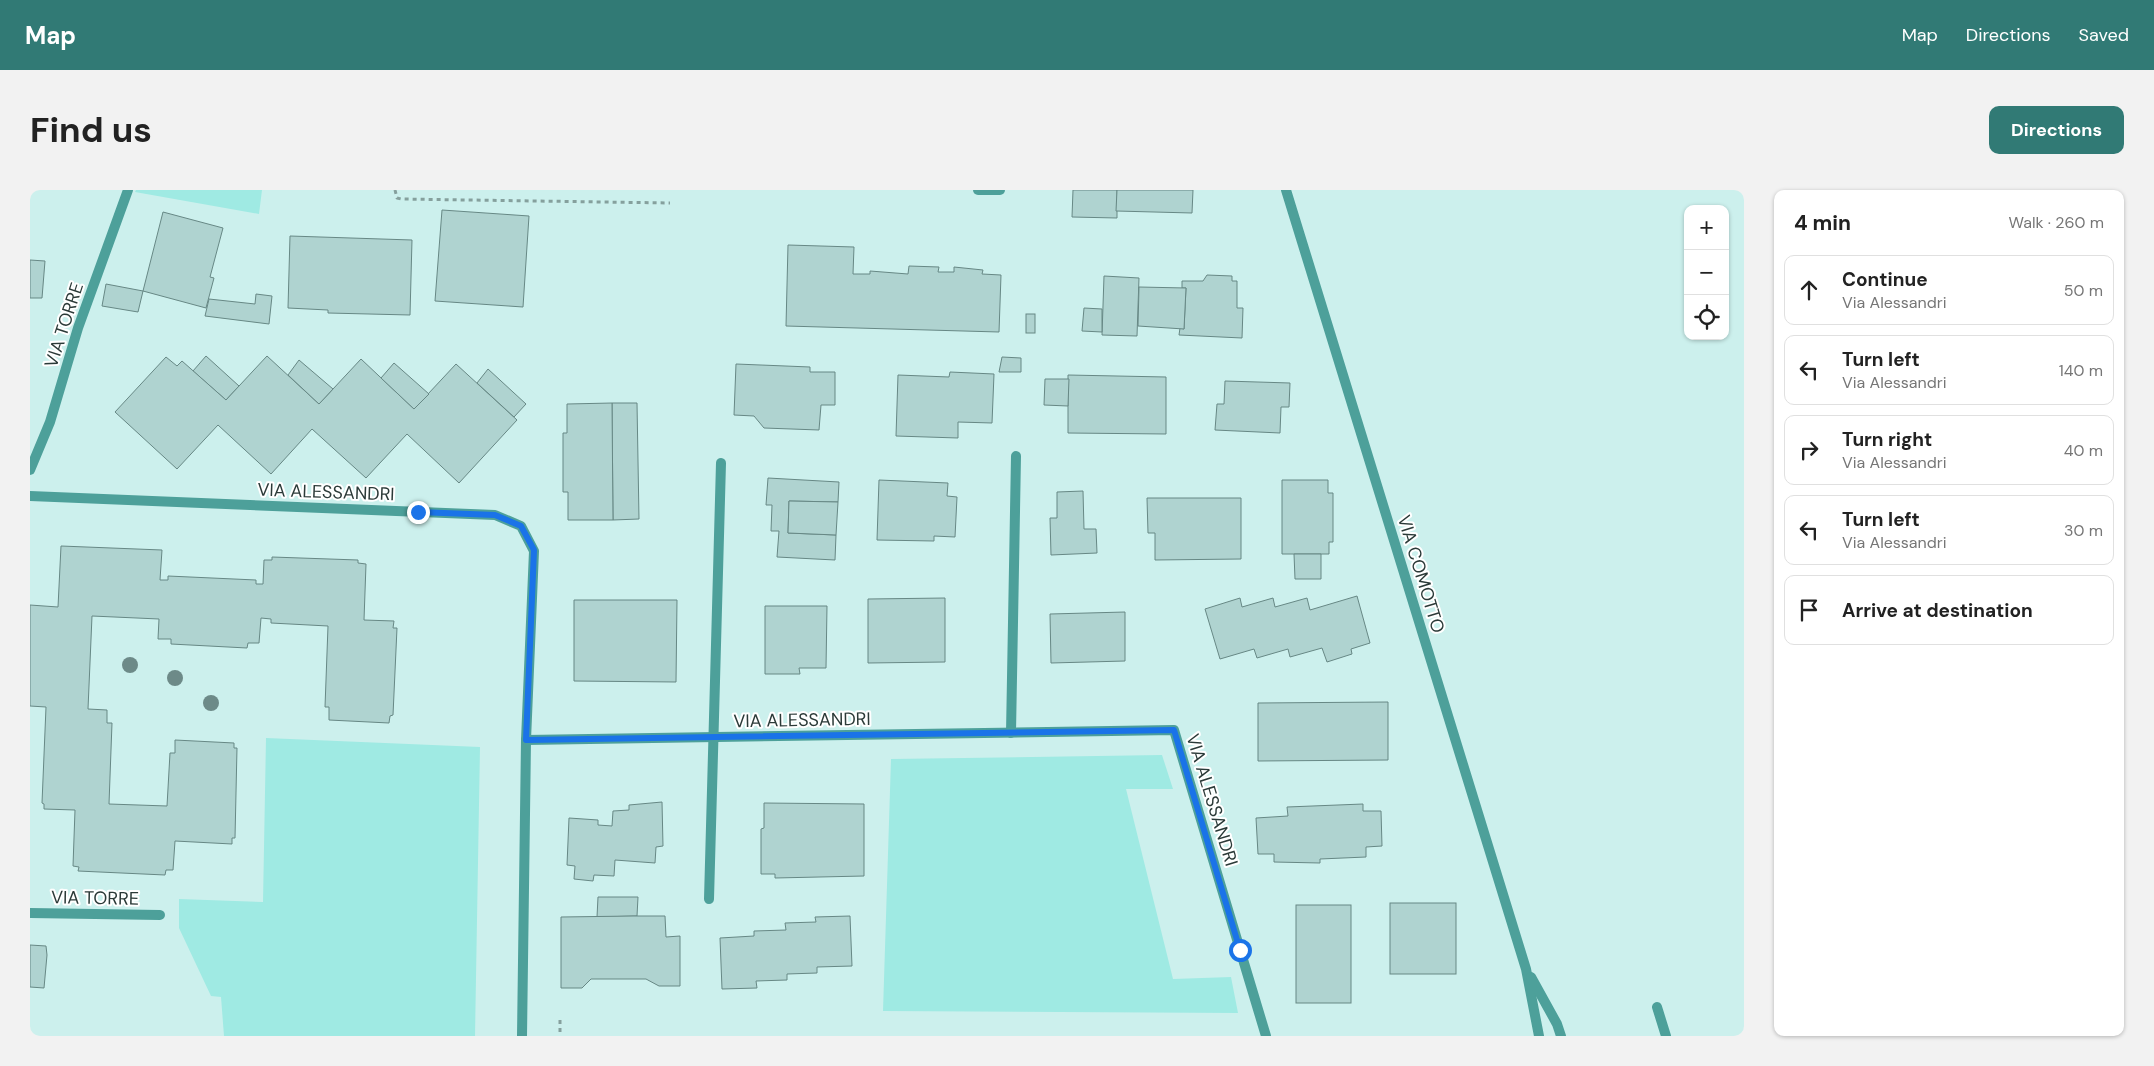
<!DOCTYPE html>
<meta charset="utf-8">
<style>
:root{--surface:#fff;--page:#f2f2f2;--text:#222;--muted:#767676;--line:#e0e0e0;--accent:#317a75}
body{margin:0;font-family:"DM Sans",sans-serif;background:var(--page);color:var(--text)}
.controls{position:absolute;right:15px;top:15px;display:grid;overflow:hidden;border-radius:10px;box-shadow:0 1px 4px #0004}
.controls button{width:45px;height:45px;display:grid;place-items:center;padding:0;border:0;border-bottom:1px solid var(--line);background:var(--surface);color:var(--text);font:25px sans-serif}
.stop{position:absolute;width:15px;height:15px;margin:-11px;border:4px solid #1a73e8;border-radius:50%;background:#fff}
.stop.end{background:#1a73e8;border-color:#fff;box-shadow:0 1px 5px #0008}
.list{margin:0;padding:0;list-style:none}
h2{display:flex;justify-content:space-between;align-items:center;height:65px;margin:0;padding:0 20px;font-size:21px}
h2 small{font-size:16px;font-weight:400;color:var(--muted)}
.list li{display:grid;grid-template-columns:32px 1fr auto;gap:15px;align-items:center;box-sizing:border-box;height:70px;margin:0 10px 10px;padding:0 10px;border:1px solid var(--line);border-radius:10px}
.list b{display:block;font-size:19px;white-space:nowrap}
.list p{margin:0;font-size:16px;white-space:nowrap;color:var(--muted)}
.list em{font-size:16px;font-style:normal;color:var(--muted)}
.icon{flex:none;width:28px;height:28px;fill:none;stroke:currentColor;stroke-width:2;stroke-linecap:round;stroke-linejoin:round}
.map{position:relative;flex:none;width:1714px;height:846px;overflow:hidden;border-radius:10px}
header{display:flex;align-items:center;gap:30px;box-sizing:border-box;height:70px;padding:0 25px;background:var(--accent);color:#fff}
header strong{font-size:24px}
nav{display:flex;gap:28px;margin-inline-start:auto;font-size:18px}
.intro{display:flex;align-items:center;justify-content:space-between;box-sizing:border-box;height:120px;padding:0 30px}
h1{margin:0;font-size:35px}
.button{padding:12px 22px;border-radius:10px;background:var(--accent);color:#fff;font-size:18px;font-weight:700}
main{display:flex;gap:30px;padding:0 30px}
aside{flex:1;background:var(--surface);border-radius:10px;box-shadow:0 1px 4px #0004}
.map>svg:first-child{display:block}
.green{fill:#9feae3}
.building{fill:#afd3d0;stroke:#678885}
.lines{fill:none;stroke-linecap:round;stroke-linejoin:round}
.path{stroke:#85a09d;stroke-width:3;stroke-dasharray:4 4;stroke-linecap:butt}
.lane{stroke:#4da09a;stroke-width:10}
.street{stroke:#4da09a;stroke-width:10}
.tree{fill:#6d8a88}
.route{stroke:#1a73e8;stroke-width:6}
.labels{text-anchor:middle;stroke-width:4;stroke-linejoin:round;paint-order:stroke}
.street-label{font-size:18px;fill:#2b3a38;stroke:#fff}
</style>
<header>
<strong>Map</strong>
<nav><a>Map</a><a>Directions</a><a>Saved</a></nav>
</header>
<div class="intro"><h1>Find us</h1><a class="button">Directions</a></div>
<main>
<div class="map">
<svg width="1714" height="846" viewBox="0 0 1714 846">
<rect width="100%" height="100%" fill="#ccf0ed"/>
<g class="green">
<polygon points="106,0 232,0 229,24 105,2"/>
<polygon points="236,548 450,557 445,846 194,846 191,807 181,806 149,738 149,709 233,712"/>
<polygon points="1132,565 1143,599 1096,599 1143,789 1201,787 1208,823 853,821 861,569"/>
</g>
<g class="building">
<polygon points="1043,0 1087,0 1087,28 1042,27"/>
<polygon points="1087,0 1163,0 1162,23 1086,21"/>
<polygon points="412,20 499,26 493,117 405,111"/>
<polygon points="133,22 193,38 180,87 184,88 176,118 113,101"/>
<polygon points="260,46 382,50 380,125 298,123 298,120 258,118"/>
<polygon points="758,55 824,57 823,84 840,84 840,81 878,84 879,76 909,77 908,82 924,82 924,77 953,80 952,84 971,85 969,142 756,136"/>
<polygon points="0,70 15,71 12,108 0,108"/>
<polygon points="1177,85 1202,86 1202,91 1207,91 1207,118 1213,118 1212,148 1149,145 1150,138 1154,139 1156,98 1152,98 1152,91 1173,91"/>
<polygon points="1074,86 1109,88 1107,146 1072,145"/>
<polygon points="76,94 113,101 108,122 72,116"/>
<polygon points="1109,97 1156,98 1154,139 1108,136"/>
<polygon points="226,104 242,106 239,134 175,126 179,109 225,114"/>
<polygon points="1054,118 1072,119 1072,142 1052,141"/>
<rect x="996" y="124" width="9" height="19"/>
<polygon points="176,166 209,196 196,210 163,181"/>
<polygon points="237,166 289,214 331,169 384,219 426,174 487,230 429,293 377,244 336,288 282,239 241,284 188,235 147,279 85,222 136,167 147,176 152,171 196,210"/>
<polygon points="972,167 991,168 991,182 969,182"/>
<polygon points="269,170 303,199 289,214 258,185"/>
<polygon points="364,173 399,204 384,219 351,188"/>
<polygon points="706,174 780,177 780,182 805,182 805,215 791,215 789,240 734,238 724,226 704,225"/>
<polygon points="458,179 496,214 484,227 447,193"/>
<polygon points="920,182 964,184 962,233 928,232 928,248 866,246 868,185 919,187"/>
<polygon points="1038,185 1136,187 1136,244 1038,243"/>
<polygon points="1015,189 1039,189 1038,216 1014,215"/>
<polygon points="1195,191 1260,193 1259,217 1251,217 1250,243 1185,240 1187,214 1194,214"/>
<polygon points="582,213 607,213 609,329 583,330"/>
<polygon points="582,213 583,330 538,330 538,302 533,302 533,243 537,243 537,214"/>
<polygon points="738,288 809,292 808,312 759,311 758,343 806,345 805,370 747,367 749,341 741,341 742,315 736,315"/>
<polygon points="849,290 918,293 917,306 927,307 925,347 904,346 904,351 847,350"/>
<polygon points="1252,290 1298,290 1298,303 1303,303 1303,352 1299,352 1299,364 1252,364"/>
<polygon points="1053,301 1054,339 1066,339 1067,363 1021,365 1020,328 1027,328 1027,302"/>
<polygon points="1117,308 1211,308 1211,369 1125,370 1125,343 1118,343"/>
<polygon points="759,311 808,312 806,345 758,343"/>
<polygon points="31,356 132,360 130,390 138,390 138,386 226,390 226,394 233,394 234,370 242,370 242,367 328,370 328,373 336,374 334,430 364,431 363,438 367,438 363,525 360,526 359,533 299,530 299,517 295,517 298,436 241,433 241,429 231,428 229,453 218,453 217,458 141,454 141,449 128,449 129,429 62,426 58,519 77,520 77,533 82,533 79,614 137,616 140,563 145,563 145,550 204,553 204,558 207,558 205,648 202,648 202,654 145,651 143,680 136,680 135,685 48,681 49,677 43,676 45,620 14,619 14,614 12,613 16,517 0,516 0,415 28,417"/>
<polygon points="1264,364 1291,364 1291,389 1265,389"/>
<polygon points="1327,406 1340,453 1321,459 1322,464 1297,472 1292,458 1260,467 1258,459 1227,468 1224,459 1190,469 1175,419 1210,408 1212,417 1243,408 1245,417 1277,408 1280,420"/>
<polygon points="915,408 915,472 838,473 838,409"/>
<polygon points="544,410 647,410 646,492 544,491"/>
<polygon points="735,416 797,416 796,478 769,478 770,484 735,484"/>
<polygon points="1095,422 1095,471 1021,473 1020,424"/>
<polygon points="1358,512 1358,570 1228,571 1228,513"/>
<polygon points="632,612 633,656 626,657 625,673 585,670 584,686 564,685 563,691 544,689 545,676 537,675 539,628 568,630 568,635 582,636 583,621 599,620 599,615"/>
<polygon points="734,613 834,614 834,686 745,688 745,684 731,684 731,639 734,638"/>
<polygon points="1333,614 1333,621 1351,621 1352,656 1336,657 1336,667 1290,669 1290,673 1244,672 1244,664 1228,664 1226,628 1258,626 1257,617"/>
<polygon points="568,707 608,707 607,726 567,727"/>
<rect x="1360" y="713" width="66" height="71"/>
<rect x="1266" y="715" width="55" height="98"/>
<polygon points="603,726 635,726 636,747 650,746 650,796 629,796 616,789 561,789 552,798 531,798 531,727"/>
<polygon points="820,726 822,776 787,777 787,783 757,784 757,790 726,791 727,798 692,799 690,748 724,746 724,741 756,740 755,733 786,732 785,727"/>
<polygon points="0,755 16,756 17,765 14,798 0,797"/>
</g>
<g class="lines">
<g class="path">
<polyline points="365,0 367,8 371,9 640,13"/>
<polyline points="530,830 530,846"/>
</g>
<polyline class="lane" points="1627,817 1636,846"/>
<g class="street">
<polyline points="948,0 970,0"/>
<polyline points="1256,0 1496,779 1509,846"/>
<polyline points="0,280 20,232 48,138 98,0"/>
<polyline points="0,306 465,325 491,336 504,361 496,550 492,846"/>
<polyline points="981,543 986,266"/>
<polyline points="496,550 1144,540 1236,846"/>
<polyline points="679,709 691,273"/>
<polyline points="0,723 130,725"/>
<polyline points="1501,787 1527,834 1531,846"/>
</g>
</g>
<g class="tree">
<circle cx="100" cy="475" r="8"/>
<circle cx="145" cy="488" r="8"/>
<circle cx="181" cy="513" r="8"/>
</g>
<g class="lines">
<polyline class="route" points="388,322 465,325 491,336 504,360 496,550 1144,540 1210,760"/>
</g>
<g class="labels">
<g class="street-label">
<text transform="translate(34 135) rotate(-72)" y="6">VIA TORRE</text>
<text transform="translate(296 302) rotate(2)" y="6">VIA ALESSANDRI</text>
<text transform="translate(1391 384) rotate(73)" y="6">VIA COMOTTO</text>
<text transform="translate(772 530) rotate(-1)" y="6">VIA ALESSANDRI</text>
<text transform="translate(1182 610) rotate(73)" y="6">VIA ALESSANDRI</text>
<text transform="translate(65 708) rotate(1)" y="6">VIA TORRE</text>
</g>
</g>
</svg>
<div class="controls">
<button>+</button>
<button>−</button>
<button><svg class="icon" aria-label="locate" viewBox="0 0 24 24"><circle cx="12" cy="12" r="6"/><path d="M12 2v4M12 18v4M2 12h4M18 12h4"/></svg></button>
</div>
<div class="stop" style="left:1210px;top:760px"></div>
<div class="stop end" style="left:388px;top:322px"></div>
</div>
<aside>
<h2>4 min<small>Walk · 260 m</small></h2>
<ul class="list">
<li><svg class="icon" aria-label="ahead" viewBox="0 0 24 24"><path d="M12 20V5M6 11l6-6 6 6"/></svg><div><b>Continue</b><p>Via Alessandri</p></div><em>50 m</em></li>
<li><svg class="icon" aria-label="left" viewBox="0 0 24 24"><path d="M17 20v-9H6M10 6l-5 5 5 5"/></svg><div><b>Turn left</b><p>Via Alessandri</p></div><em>140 m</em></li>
<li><svg class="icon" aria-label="right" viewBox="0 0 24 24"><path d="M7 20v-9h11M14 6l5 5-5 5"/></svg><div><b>Turn right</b><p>Via Alessandri</p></div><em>40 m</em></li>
<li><svg class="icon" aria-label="left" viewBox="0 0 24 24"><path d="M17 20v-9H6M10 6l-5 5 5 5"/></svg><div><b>Turn left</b><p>Via Alessandri</p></div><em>30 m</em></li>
<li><svg class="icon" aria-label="arrive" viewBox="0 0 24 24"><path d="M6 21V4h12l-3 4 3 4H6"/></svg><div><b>Arrive at destination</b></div></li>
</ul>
</aside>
</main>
